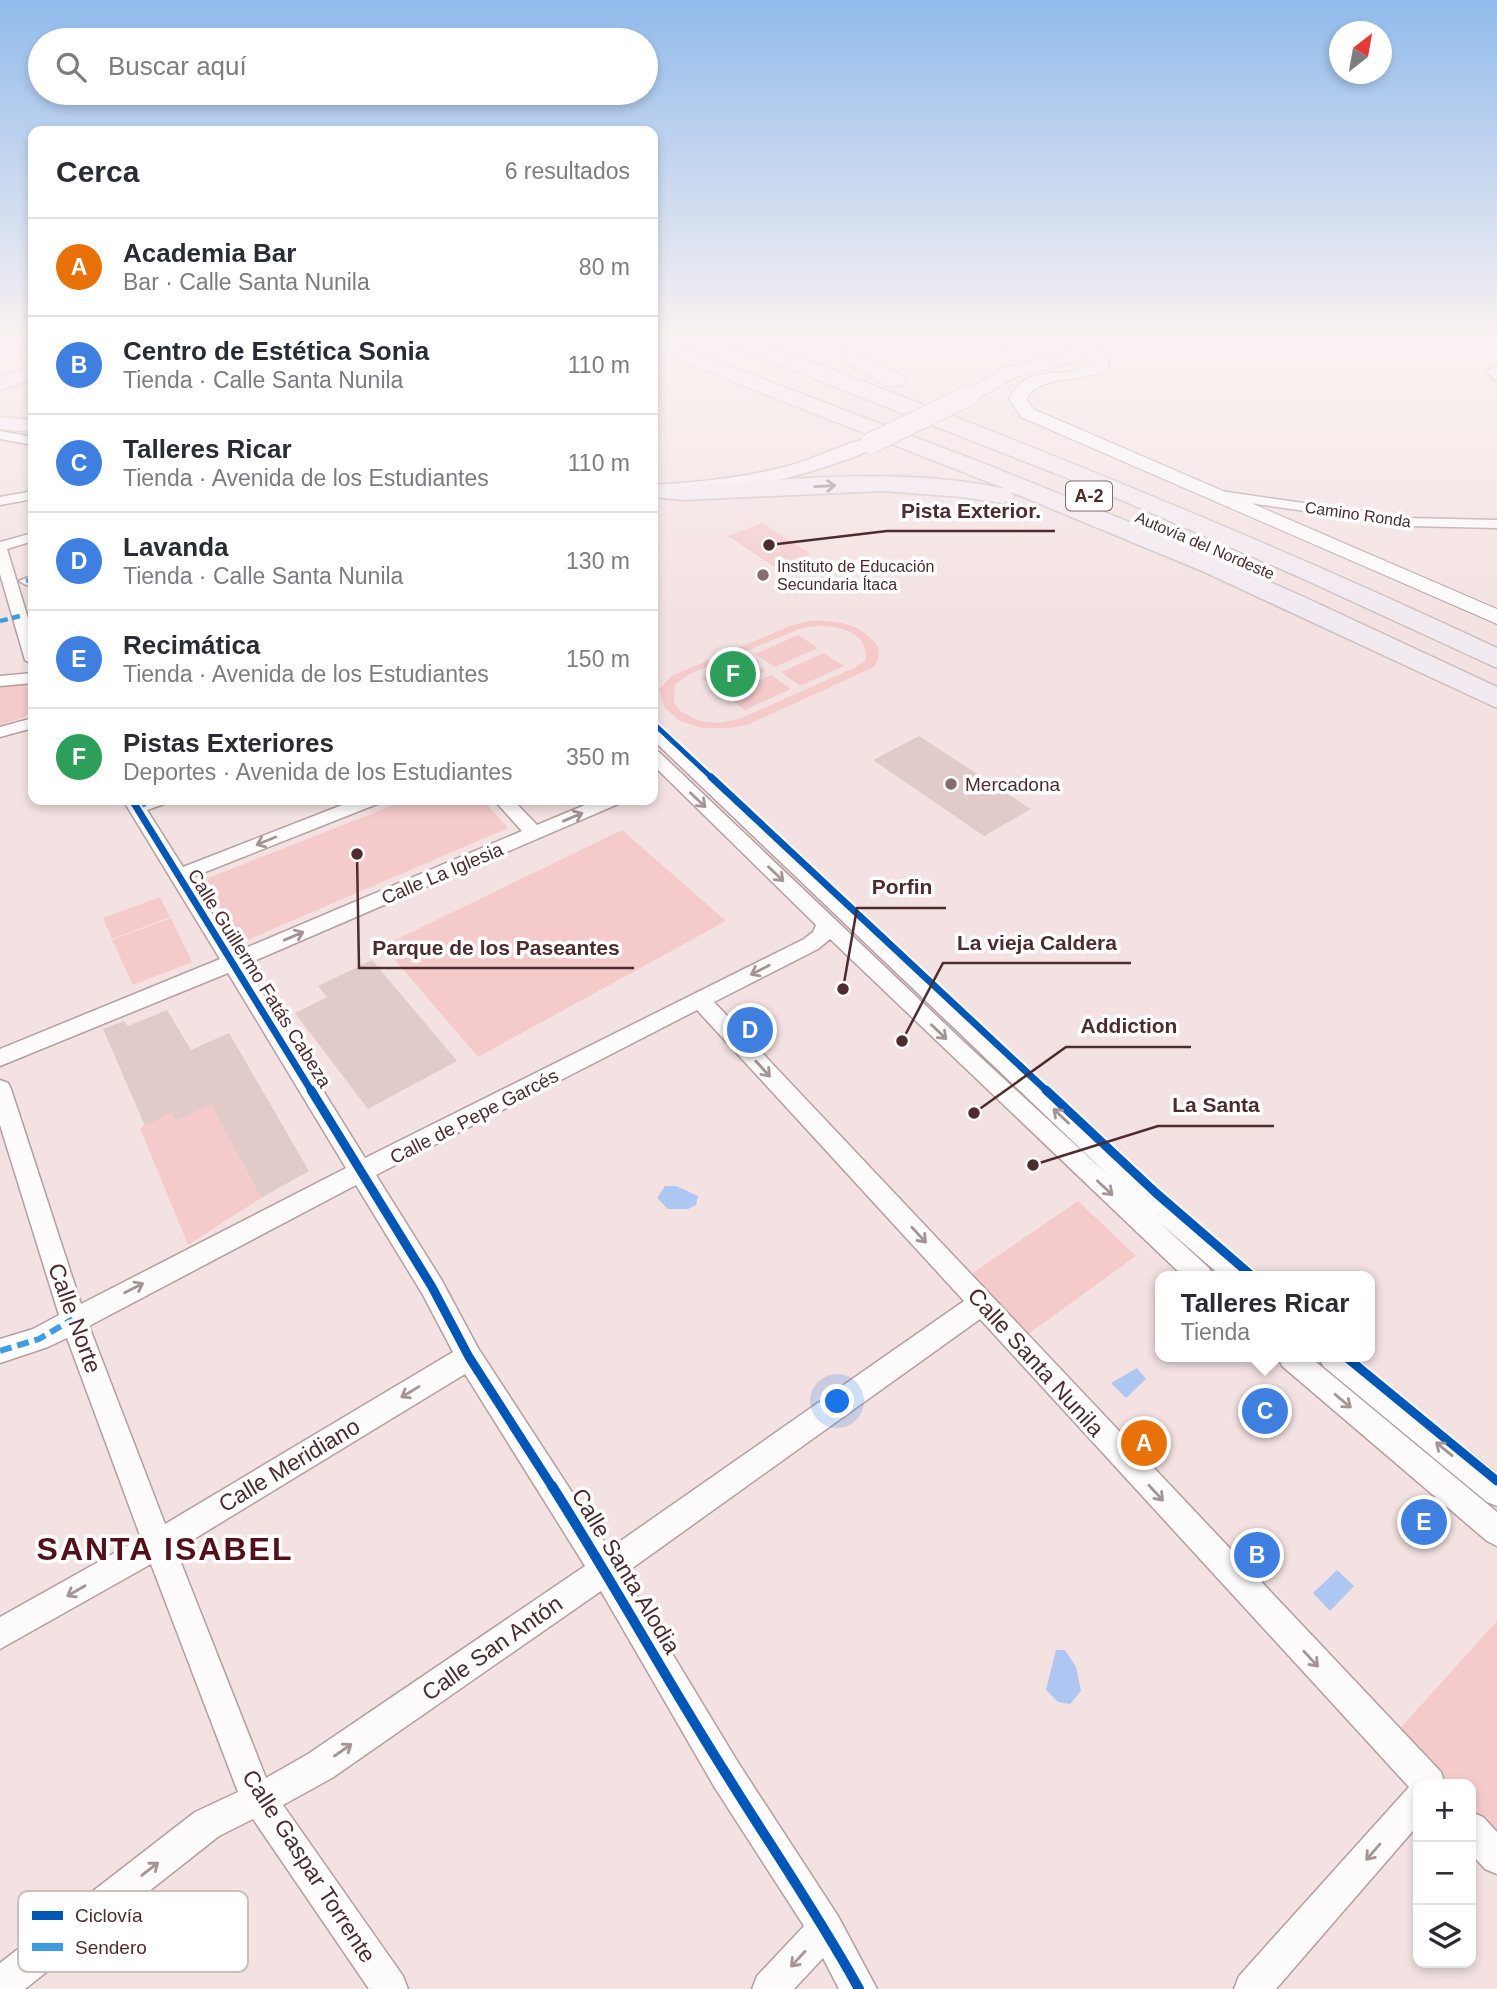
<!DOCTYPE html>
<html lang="es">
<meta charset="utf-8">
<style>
:root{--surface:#fff;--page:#f2f2f3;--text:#2b2b33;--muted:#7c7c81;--line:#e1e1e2;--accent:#876c6c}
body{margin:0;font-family:Helvetica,sans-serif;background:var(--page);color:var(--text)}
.controls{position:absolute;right:21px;bottom:21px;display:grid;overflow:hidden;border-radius:14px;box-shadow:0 4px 10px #0003}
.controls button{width:63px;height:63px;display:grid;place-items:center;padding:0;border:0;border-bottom:2px solid var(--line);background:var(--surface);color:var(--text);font:35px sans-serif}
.compass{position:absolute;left:1329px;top:21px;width:63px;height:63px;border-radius:50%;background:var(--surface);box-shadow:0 4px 10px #0003;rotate:31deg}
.you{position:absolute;left:838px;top:1402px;width:24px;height:24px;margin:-18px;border:5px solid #fff;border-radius:50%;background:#1a73e8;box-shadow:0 0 0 10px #1a73e833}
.badge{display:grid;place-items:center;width:46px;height:46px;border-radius:50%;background:var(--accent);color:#fff;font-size:23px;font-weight:700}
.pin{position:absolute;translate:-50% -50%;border:4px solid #fff;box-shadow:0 2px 7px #0006}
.popup{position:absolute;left:1155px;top:1271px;width:220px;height:91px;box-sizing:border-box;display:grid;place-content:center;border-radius:14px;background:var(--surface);filter:drop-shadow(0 2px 5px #0005);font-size:23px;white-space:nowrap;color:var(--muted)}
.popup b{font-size:26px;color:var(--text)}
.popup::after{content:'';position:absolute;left:50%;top:100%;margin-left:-14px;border:14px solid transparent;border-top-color:var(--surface)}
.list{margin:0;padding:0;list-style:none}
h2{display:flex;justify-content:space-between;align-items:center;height:91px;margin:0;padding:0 28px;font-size:30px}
h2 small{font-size:23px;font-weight:400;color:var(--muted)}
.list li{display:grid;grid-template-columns:46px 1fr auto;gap:21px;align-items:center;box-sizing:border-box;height:98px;padding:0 28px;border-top:2px solid var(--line)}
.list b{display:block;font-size:26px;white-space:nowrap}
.list p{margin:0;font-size:23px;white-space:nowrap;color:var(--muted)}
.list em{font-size:23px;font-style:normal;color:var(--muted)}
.icon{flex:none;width:38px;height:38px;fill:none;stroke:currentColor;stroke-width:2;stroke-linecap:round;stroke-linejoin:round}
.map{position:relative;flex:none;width:1497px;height:1989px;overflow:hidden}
.search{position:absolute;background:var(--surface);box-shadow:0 4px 10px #0003;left:28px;top:28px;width:630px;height:77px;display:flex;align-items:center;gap:18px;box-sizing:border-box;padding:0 24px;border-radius:38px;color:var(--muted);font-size:26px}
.panel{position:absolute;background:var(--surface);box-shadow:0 4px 10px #0003;left:28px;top:126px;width:630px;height:679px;border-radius:14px}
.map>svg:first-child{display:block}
.green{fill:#f5cacb;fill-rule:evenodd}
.water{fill:#aec6f2}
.building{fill:#e0cbc8}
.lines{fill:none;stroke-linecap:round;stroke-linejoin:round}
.street-tunnel{stroke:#d3bebe;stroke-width:12;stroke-dasharray:12 6;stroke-linecap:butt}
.street-casing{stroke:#b49e9f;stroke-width:3}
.secondary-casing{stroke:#b49e9f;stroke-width:2}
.primary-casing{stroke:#cdbfbf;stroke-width:3}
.highway-casing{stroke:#cdbfbf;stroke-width:3}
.street{fill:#fdfbfb;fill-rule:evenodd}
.secondary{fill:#fdfbfb;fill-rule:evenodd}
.primary{fill:#f7f0f5;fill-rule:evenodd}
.highway{fill:#f2eaf1;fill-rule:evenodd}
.primary-bridge-casing{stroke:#cdbfbf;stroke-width:22;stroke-linecap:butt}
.primary-bridge{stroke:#f7f0f5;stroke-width:20}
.quiet-far2{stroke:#409ce1;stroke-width:4.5;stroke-dasharray:8 4.5;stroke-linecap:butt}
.quiet-far1{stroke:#409ce1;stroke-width:5;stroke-dasharray:10 5;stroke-linecap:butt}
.quiet{stroke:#409ce1;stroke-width:6;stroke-dasharray:12 6;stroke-linecap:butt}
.cycleway-far3-casing{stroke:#fff;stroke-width:9}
.cycleway-far2-casing{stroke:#fff;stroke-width:11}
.cycleway-far1-casing{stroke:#fff;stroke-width:13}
.cycleway-casing{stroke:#fff;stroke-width:15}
.cycleway-far3{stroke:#0057b8;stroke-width:5}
.cycleway-far2{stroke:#0057b8;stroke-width:7}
.cycleway-far1{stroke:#0057b8;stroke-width:9}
.cycleway{stroke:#0057b8;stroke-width:10}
.oneway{stroke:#a08b8f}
.oneway2{stroke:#a59494}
.poi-dot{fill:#876c6c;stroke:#fff;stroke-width:2.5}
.labels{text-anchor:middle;stroke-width:7;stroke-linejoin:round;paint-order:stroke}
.far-street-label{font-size:16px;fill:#4d2c2d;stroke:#fff}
.far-poi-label{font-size:16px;fill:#4d2c2d;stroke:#fff;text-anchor:start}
.shield{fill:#fff;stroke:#826b6c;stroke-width:2}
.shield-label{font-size:18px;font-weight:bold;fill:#4d2c2d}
.poi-label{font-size:19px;fill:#4d2c2d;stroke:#fff;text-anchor:start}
.street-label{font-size:19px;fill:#4d2c2d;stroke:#fff}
.near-street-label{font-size:23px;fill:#4d2c2d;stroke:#fff}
.near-district-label{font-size:32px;font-weight:bold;letter-spacing:2px;fill:#52101a;stroke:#fff}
.key{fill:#fff;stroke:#cac0c0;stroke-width:2}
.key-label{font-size:19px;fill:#4d2c2d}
.leader{fill:none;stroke:#4d2c2d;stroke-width:2.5}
.callout-dot{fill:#4d2c2d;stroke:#fff;stroke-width:2.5}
.callout-label{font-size:21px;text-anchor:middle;font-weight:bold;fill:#4d2c2d;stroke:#fff;stroke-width:7;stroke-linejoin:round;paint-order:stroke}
</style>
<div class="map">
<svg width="1497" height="1989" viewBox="0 0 1497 1989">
<rect width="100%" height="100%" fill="#f4e2e2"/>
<g class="green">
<polygon points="762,523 811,554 776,568 728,536"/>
<path d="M809 621C834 620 863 623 878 647L879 657 874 667 747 725 731 728H702L680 721 665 708 659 690 671 676 790 626ZM818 626C840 626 868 632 866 660L854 668 739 719 719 723 699 721 680 711 674 702 675 685 690 674 802 628Z"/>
<polygon points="798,635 818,648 775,667 755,654"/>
<polygon points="824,653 844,666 800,686 781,672"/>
<polygon points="746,658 765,671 720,691 701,678"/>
<polygon points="771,675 791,689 745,710 726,695"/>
<polygon points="20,683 27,686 33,710 23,718 0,725 0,688"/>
<polygon points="406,800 483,800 508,828 240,943 201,881"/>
<polygon points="622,830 726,921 478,1057 383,946"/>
<polygon points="160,897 170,917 112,939 103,918"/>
<polygon points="171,918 192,962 133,985 112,940"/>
<polygon points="211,1104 261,1198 188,1245 140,1128 172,1113 177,1120"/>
<polygon points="1078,1201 1136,1256 1024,1337 967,1277"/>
<polygon points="1497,1621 1497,1831 1493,1835 1471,1811 1471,1784 1445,1784 1396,1733"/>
</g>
<g class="water">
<polygon points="665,1186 676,1186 698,1196 696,1205 688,1209 668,1209 657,1198"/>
<polygon points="1137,1368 1146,1379 1126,1398 1111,1383"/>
<polygon points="1337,1570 1354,1586 1330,1611 1313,1593"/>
<polygon points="1056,1650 1065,1650 1076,1667 1081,1691 1070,1704 1058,1702 1046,1690"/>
</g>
<g class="building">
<polygon points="919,736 1031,809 984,836 873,760"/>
<polygon points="372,960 457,1061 368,1109 295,1013 327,997 318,986"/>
<polygon points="167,1010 191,1050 229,1033 309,1171 261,1198 211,1104 176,1121 172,1113 145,1126 103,1029 124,1021 128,1026"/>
</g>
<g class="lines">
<polyline class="street-tunnel" points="653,338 668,336"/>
<g class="street-casing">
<g id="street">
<polygon points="1493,367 1497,367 1497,381 1493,379 1487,370"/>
<polygon points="0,431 33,437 33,445 0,439"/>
<polygon points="33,491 33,499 0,505 0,497"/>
<polygon points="1220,491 1409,518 1497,520 1497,528 1409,526 1215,498 1215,492"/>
<polygon points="33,533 33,541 7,549 33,635 33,665 25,660 0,574 0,542"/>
<polygon points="33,575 33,584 26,585 19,581"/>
<polygon points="33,673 33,683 0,686 0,676"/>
<polygon points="33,718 33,728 0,737 0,727"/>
<path d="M653 726 659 727 1157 1191 1248 1268 1252 1276H1221L1158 1221 1209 1268 1213 1276H1183L830 939 818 949 714 1002 1441 1772 1445 1784H1418V1825L1276 1989H1234L1239 1976 1409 1787 980 1319 624 1574 739 1764 838 1916 877 1989H839L823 1958 794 1989H752L757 1976 804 1926 715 1788 601 1591 332 1778 283 1805 403 1976 408 1989H369L253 1819 219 1836 25 1989H0V1963L195 1812 238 1792 151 1564 0 1649V1617L141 1538 67 1338 48 1347 0 1363V1339L33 1329 59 1315 0 1125V1080L8 1083 11 1089 81 1304 346 1168 228 973 0 1066V1049L220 959 123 800H167L164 804 147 810 183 867 355 800H380L377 804 190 878 236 952 522 831 494 800H513L537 825 597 800H621L618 804 245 965 365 1158 804 939 813 932 816 925 653 765V751L659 752 964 1042 1110 1177 653 740ZM697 1010 964 1301 609 1549 478 1348 441 1279 376 1175ZM356 1185 423 1295 453 1352 165 1524 89 1326ZM465 1374 585 1566 308 1754 266 1778 176 1550Z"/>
<polygon points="1278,1357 1310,1357 1497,1512 1497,1546 1487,1541 1282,1366"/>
<polygon points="1319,1357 1352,1357 1497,1474 1497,1506 1487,1502 1323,1366"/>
<polygon points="1471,1812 1483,1817 1497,1832 1497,1874 1485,1869 1471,1854"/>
</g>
</g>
<g class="secondary-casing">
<path id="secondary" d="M1089 339 1095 341 1109 358 1108 368C1084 385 1038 373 1027 399L1033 409 1497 609V624L1021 417 1009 399C1029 359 1065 383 1094 363L1081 344Z"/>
</g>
<g class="primary-casing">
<g id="primary">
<polygon points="1072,336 1091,336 1098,344 1097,350 1088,358 1015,377 975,400 961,400 959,396 1001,369 1076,350 1080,345"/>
<polygon points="0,417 33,420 33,432 0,429"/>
<path d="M871 437 878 439 881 443 878 447C806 478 731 494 653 497V485C698 482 744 478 788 466 816 458 843 444 871 437Z"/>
</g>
</g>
<g class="highway-casing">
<g id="highway">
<path d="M713 336H742C998 431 1250 532 1497 648V668L1297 576 1105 493 716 340Z"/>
<polygon points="852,336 873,336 862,350 863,356 903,376 906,381 903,386 887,386 847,363 841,349"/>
<path d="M984 336H1009L1015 342 1012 346C1002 349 990 345 984 336Z"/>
<path d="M653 337 985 464 1179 542 1304 597 1497 687V708L1202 571 1011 492 1014 496 1011 501 1002 503 962 497 883 491 683 500 653 497V485L683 486C790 480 900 466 1006 489L653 350Z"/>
<polygon points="33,366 33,379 0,390 0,377"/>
</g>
</g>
<use href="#street" class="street"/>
<use href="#secondary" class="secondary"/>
<use href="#primary" class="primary"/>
<use href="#highway" class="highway"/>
<g class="primary-bridge-casing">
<polyline id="primary-bridge" points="871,443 968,396"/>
</g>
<use href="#primary-bridge" class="primary-bridge"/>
<g class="quiet-far2">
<polyline points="26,581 33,579"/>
<polyline points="0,621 20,616"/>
</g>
<polyline class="quiet-far1" points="136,807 158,800"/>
<polyline class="quiet" points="0,1351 39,1339 73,1319"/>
<g class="cycleway-far3-casing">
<polyline id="cycleway-far3" points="653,723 713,779"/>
</g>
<g class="cycleway-far2-casing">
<g id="cycleway-far2">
<polyline points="711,777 1048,1092"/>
<polyline points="132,800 312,1092"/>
</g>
</g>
<g class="cycleway-far1-casing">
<g id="cycleway-far1">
<polyline points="311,1090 432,1287 469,1357 553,1488"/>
<polyline points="1046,1090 1156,1193 1252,1276"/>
<polyline points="1346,1357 1497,1481"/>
</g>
</g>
<g class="cycleway-casing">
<path id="cycleway" d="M552 1486C613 1582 667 1681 728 1777 772 1848 819 1916 859 1989"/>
</g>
<use href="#cycleway-far3" class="cycleway-far3"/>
<use href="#cycleway-far2" class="cycleway-far2"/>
<use href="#cycleway-far1" class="cycleway-far1"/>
<use href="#cycleway" class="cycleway"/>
</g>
<defs><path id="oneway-shaft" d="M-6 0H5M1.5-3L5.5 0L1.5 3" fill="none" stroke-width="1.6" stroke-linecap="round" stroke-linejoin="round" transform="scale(1.75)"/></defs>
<use class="oneway" href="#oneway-shaft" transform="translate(825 486) rotate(-3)"/>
<g class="oneway2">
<use href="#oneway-shaft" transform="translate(698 800) rotate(43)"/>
<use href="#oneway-shaft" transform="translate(573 817) rotate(-23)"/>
<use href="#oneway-shaft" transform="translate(266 841) rotate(158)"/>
<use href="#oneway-shaft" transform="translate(776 874) rotate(44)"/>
<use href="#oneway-shaft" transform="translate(294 936) rotate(-23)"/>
<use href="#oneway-shaft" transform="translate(760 970) rotate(153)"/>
<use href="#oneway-shaft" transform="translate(939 1032) rotate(44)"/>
<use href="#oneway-shaft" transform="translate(763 1069) rotate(48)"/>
<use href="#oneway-shaft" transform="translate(1061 1116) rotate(-137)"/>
<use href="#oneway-shaft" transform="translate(1105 1188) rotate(43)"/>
<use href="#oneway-shaft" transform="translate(919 1235) rotate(47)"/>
<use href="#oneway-shaft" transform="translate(134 1288) rotate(-27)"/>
<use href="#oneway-shaft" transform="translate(410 1392) rotate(149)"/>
<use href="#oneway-shaft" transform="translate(1343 1401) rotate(40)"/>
<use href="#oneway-shaft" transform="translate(1444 1449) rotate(-141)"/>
<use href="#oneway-shaft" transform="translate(1156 1493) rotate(47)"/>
<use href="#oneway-shaft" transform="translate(76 1591) rotate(150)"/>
<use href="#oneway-shaft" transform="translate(1311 1659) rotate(47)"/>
<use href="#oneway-shaft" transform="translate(343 1750) rotate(-35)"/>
<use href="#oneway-shaft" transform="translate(1373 1852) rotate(131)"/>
<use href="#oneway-shaft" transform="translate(150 1869) rotate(-38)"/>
<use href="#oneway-shaft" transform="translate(798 1959) rotate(133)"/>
</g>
<linearGradient id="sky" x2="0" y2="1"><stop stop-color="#91bbec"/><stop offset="0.55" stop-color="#faf2f2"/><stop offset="1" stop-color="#faf2f2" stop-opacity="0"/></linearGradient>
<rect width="1497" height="615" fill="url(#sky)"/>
<g class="poi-dot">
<circle cx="763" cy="575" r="7"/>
<circle cx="951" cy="784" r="7"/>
</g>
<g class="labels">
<g class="far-street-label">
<text transform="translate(1358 514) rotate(8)" y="6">Camino Ronda</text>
<text transform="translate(1205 545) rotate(23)" y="6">Autovía del Nordeste</text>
</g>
<g class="far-poi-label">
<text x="777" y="572">Instituto de Educación<tspan x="777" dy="18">Secundaria Ítaca</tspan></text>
</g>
<rect class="shield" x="1066" y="481.5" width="46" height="29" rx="5"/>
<g class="shield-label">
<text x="1089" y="502">A-2</text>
</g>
<g class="poi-label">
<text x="965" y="791">Mercadona</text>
</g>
<g class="street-label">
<text transform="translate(442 873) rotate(-23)" y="7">Calle La Iglesia</text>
<text transform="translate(260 978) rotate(58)" y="7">Calle Guillermo Fatás Cabeza</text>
<text transform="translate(474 1116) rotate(-27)" y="7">Calle de Pepe Garcés</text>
</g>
<g class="near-street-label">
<text transform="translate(75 1318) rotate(70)" y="8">Calle Norte</text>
<text transform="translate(1036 1362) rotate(48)" y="8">Calle Santa Nunila</text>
<text transform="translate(289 1465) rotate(-31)" y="8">Calle Meridiano</text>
<text transform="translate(626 1571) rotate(59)" y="8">Calle Santa Alodia</text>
<text transform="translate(492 1648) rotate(-35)" y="8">Calle San Antón</text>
<text transform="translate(309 1866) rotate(57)" y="8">Calle Gaspar Torrente</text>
</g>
<g class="near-district-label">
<text x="165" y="1560">SANTA ISABEL</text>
</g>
</g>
<rect x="18" y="1891" width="230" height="81" rx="10" class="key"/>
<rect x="32" y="1911" width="31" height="9" fill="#0057b8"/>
<rect x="32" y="1943" width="31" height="8" fill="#409ce1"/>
<g class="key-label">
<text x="75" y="1922">Ciclovía</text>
<text x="75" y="1954">Sendero</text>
</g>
<path class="leader" d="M769 545L887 531H1055M843 989L857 908H946M902 1041L943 963H1131M357 854L359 968H634M974 1113L1066 1047H1191M1033 1165L1158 1126H1274"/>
<g class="callout-dot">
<circle cx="769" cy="545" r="7"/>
<circle cx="843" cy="989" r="7"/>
<circle cx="902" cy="1041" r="7"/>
<circle cx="357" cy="854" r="7"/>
<circle cx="974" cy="1113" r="7"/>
<circle cx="1033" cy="1165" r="7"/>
</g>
<g class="callout-label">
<text x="971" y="518">Pista Exterior.</text>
<text x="902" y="894">Porfin</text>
<text x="1037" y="950">La vieja Caldera</text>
<text x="496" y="955">Parque de los Paseantes</text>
<text x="1129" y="1033">Addiction</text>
<text x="1216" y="1112">La Santa</text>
</g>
</svg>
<div class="controls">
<button>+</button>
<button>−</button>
<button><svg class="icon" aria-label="layers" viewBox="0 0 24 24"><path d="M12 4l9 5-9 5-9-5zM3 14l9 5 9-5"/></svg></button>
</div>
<svg class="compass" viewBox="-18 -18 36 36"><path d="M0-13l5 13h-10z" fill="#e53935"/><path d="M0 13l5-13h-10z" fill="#7c7c81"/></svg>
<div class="you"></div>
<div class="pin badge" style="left:1144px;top:1443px;background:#e8710a">A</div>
<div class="pin badge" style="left:1257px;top:1555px;background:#3f7fe0">B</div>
<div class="pin badge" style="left:1265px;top:1411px;background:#3f7fe0">C</div>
<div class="popup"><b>Talleres Ricar</b>Tienda</div>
<div class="pin badge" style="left:750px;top:1030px;background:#3f7fe0">D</div>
<div class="pin badge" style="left:1424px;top:1522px;background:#3f7fe0">E</div>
<div class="pin badge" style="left:733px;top:674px;background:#2e9e5b">F</div>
<div class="search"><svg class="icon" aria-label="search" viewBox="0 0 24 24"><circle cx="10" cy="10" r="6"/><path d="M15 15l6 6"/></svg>Buscar aquí</div>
<section class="panel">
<h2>Cerca<small>6 resultados</small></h2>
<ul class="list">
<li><span class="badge" style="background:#e8710a">A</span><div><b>Academia Bar</b><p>Bar · Calle Santa Nunila</p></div><em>80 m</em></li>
<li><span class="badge" style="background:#3f7fe0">B</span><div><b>Centro de Estética Sonia</b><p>Tienda · Calle Santa Nunila</p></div><em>110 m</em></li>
<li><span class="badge" style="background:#3f7fe0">C</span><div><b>Talleres Ricar</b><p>Tienda · Avenida de los Estudiantes</p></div><em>110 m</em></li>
<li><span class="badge" style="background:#3f7fe0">D</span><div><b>Lavanda</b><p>Tienda · Calle Santa Nunila</p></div><em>130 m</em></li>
<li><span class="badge" style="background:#3f7fe0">E</span><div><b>Recimática</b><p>Tienda · Avenida de los Estudiantes</p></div><em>150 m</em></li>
<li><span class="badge" style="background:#2e9e5b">F</span><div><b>Pistas Exteriores</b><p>Deportes · Avenida de los Estudiantes</p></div><em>350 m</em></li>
</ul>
</section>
</div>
